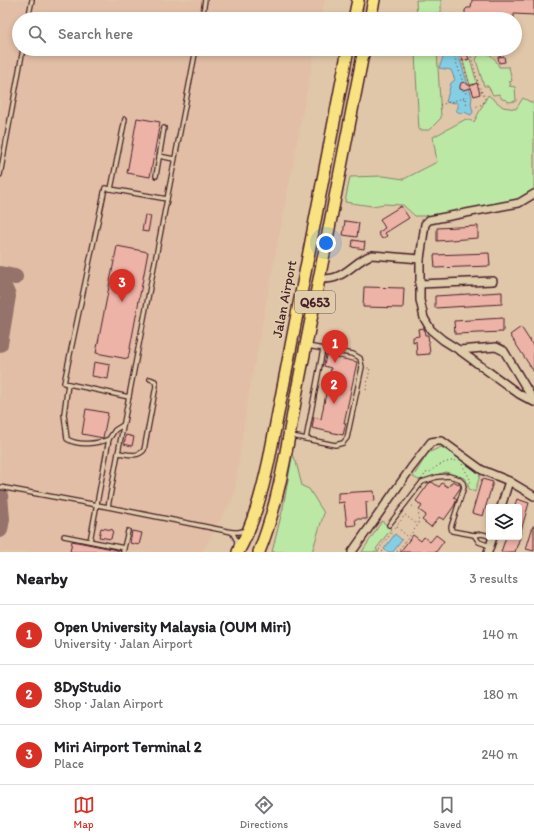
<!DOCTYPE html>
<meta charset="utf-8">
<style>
:root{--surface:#fff;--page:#f2f2f2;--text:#202124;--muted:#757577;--line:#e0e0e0;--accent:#d93025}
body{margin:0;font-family:Itim,sans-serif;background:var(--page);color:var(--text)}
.controls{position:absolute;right:12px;bottom:12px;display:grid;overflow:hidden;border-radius:4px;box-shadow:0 2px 6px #0003}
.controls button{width:36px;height:36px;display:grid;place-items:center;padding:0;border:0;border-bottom:1px solid var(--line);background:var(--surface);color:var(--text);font:20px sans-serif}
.you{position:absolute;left:326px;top:243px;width:14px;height:14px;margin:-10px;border:3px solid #fff;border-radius:50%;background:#1a73e8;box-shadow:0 0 0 6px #1a73e833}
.badge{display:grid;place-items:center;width:26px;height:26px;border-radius:50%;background:var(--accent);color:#fff;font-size:13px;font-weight:700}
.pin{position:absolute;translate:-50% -33px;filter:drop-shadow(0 1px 2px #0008)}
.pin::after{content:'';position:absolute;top:21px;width:14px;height:12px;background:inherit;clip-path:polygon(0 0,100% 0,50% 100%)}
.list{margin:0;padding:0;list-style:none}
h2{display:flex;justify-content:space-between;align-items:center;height:52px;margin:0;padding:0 16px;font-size:17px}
h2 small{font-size:13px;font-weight:400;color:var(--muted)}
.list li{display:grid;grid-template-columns:26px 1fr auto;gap:12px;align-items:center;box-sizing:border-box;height:60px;padding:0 16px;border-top:1px solid var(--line)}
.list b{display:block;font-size:15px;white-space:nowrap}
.list p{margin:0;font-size:13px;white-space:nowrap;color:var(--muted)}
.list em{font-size:13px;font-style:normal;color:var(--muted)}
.icon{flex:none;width:22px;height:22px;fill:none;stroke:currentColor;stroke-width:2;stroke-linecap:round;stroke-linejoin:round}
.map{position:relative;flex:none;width:534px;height:552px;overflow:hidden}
.search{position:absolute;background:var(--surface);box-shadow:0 2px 6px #0003;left:12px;right:12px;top:12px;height:44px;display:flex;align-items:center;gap:10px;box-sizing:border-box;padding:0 14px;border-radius:22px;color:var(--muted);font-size:15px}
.sheet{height:232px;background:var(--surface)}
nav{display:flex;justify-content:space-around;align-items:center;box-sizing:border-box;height:56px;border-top:1px solid var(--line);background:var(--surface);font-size:11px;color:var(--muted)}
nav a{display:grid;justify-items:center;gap:2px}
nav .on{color:var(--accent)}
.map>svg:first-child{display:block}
.built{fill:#e2bea6}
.green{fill:#bce8a5;stroke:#838468}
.water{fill:#85cfe5;stroke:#6d899b}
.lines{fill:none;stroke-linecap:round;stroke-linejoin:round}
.taxiway{stroke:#96736a;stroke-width:16}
.building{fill:#edb3a7;stroke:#4a1f2b}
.lane-casing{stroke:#4a1f2b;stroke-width:6}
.street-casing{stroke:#4a1f2b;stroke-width:10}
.primary-casing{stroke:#4a1f2b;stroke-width:14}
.path{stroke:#4a1f2b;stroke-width:1;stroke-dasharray:1 3;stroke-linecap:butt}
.lane{stroke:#deccaa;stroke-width:3.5}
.street{stroke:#deccaa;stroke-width:7}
.primary{stroke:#f8e281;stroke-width:11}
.labels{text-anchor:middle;stroke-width:4;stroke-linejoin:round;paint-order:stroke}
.shield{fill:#deccaa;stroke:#765351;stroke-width:1}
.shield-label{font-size:13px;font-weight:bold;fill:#4a1f2b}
.street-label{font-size:14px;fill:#4a1f2b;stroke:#deccaa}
</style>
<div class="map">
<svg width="534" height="552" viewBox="0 0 534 552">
<rect width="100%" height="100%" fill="#e1c7a9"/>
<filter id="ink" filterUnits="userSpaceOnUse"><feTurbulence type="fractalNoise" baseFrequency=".025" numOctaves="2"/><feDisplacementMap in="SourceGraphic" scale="8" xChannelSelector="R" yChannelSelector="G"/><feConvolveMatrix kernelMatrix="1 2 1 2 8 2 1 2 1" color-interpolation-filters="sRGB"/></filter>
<g filter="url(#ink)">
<polygon class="built" points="0,0 325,0 321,19 19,19 19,49 315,49 263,320 247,404 234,496 202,552 0,552"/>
<g class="green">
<polygon points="416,0 441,0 441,19 417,19"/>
<polygon points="437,51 441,118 429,130 419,130 415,53"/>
<path d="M480 51C490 53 495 57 499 67H509L512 81 509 82 511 84 509 86 515 87 516 101 508 102 507 100 502 99 499 94 493 95 488 86H484L476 60Z"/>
<polygon points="470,59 477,83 470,85 463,61"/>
<polygon points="488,95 503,107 516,109 523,98 534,104 534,189 531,192 515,201 430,216 415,216 403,205 384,204 372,206 345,202 350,177 383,176 404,179 437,162 433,137 466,119 474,122"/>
<polygon points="441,447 462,459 480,475 475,492 469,489 468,484 464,478 446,472 419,480 413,477 428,453"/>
<polygon points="292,457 294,457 296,462 302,486 309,489 324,513 312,552 272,552 283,508"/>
<polygon points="382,521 391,529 376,549 379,552 362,552"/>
</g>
<g class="water">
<polygon points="450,52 458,54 472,97 471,104 473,112 471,115 464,112 460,113 455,110 458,108 458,103 446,102 451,83 455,80 451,70 439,68 444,55"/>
<polygon points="395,534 402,540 393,552 387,552 384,549"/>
</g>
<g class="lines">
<g class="taxiway">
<polyline points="0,274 15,277"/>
<polyline points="0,282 5,289 8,296 0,344"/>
<polyline points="0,495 2,519 0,530"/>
</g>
</g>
<g class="building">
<polygon points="472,0 534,0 534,15 514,14 514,19 465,19 465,10 467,8 471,8"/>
<polygon points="467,54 469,59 463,61 461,55"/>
<polygon points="504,56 505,62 499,63 498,57"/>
<polygon points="464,82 470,86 477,83 480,94 474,96 471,88 463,90 460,89 460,86 461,83"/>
<polygon points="137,118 160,122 150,177 127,173"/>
<polygon points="401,206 409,218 385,233 387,236 382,239 378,233 385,228 380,219"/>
<polygon points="145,215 151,216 148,232 142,231"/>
<polygon points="345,221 359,223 357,237 343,235"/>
<polygon points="478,226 478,238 437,241 437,228"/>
<polygon points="353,240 365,242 364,249 352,247"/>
<polygon points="117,246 148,252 128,359 96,353"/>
<polygon points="489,253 490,266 435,268 434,255"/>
<polygon points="364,287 404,288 403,308 363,307"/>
<polygon points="502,292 502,304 435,308 435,296"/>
<polygon points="503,318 503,332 455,334 454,321"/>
<polygon points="521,327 534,347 534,372 510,335"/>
<polygon points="424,328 425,335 428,335 430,354 417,355 416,341 413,342 413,337 419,336 418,329"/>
<polygon points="326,355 357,362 344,423 346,423 343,435 312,428 314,417 321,419 331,368 324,366"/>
<polygon points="94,362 110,365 108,379 92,376"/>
<polygon points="86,409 108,413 103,438 82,434"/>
<polygon points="126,435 134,437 132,446 124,444"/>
<polygon points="482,479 493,482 483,516 472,513"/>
<polygon points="453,481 460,485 461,487 454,497 457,499 454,506 444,520 439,517 431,527 422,520 426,515 419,510 422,506 416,501 429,483 432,482 439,487 442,483 448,487"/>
<polygon points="374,491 375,501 366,502 367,519 355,519 356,525 347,526 344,502 338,503 338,493"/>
<polygon points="517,499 529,503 520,534 519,533 519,507 514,507"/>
<polygon points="533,526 534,526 534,551 526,549"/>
<polygon points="101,528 113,530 111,539 99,537"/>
<polygon points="132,531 142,533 139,545 130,543"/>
<polygon points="413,535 421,541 424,537 430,542 436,535 444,541 436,552 400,552"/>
<polygon points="506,537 520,537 515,552 501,552"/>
<polygon points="72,541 118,550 118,552 70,552"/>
</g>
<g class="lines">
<g class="lane-casing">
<g id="lane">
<polyline points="28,19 32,0"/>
<polyline points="202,19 205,0"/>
<polyline points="159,156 174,159"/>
<polyline points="0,175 23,49"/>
<polyline points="156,176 164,128"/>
<polyline points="111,189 125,119"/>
<path d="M150 379 155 381 156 386 144 450C137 458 127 454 118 453L108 507 232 532H239L246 530"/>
<path d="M68 384 64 414 67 439C78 446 97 444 109 439"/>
<polyline points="129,397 64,383 105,188 167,199"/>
<polyline points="292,436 335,445 343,443 347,438 362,367 360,358 353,354 307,346"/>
<polyline points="306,439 323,349"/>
<polyline points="118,453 196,49"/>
<polyline points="0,487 108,507"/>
<polyline points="389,525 422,482 437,477 449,476 459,479 463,483 464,487 451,527 452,531 474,535 482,534 489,536"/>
<polyline points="232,532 237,541 236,547"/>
<polyline points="474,535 479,542 490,546"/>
<polyline points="64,536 124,548"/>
<polyline points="90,541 109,439 115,430 123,425"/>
<polyline points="123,552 128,531"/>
</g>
</g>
<g class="street-casing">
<g id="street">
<polyline points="420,259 420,300 424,318 431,330 443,340 459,350 519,394 534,402"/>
<path d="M320 279C325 279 331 279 336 277 350 272 358 259 372 255L420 259 425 224 429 220 519 203 534 194"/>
<polyline points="419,284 493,281"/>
<polyline points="459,350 496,347 504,351 534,401"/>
<polyline points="501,507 509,481"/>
<polyline points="352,552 411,468 431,442 437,441 442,441 482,470 509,481 534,496"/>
<polyline points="488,552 493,537"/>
</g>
</g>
<g class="primary-casing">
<g id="primary">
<polyline points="354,19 358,0"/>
<polyline points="370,19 374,0"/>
<path d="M238 552C254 523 262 492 269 460L348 49"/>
<path d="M259 552C282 495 289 430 301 370 322 263 344 156 364 49"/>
</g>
</g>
<g class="path">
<polyline points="458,49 454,55 463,83"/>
<polyline points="460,49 460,56 473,93"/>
<polyline points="469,49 479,86 485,98 483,104 475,107"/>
<polyline points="465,99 467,105"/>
<polyline points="440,105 467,97 465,90"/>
<polyline points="366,390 370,368 367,368"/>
<polyline points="462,464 471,481 469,483"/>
<path d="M424 476 425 473C431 473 432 469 436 467 443 463 450 460 458 461"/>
<polyline points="397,527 408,537"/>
<polyline points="383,552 379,549 405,515 418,525"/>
<polyline points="397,552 418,525 419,511 411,505"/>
</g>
<use href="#lane" class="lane"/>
<use href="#street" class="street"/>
<use href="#primary" class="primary"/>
</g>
</g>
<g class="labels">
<rect class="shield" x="295" y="291" width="40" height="22" rx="3"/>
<g class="shield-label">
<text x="315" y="307">Q653</text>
</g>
<g class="street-label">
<text transform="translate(284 299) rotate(-79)" y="5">Jalan Airport</text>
</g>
</g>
</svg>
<div class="controls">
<button><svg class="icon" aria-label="layers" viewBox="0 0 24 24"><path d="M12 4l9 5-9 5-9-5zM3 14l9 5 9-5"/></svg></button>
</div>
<div class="you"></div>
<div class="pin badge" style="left:335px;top:363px">1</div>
<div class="pin badge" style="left:334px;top:404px">2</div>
<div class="pin badge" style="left:122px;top:302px">3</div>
<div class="search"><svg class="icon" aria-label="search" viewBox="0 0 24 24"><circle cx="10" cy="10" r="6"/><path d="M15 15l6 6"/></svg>Search here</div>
</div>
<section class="sheet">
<h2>Nearby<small>3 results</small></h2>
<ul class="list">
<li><span class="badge">1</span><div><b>Open University Malaysia (OUM Miri)</b><p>University · Jalan Airport</p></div><em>140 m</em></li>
<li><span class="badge">2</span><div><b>8DyStudio</b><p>Shop · Jalan Airport</p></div><em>180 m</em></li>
<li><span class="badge">3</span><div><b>Miri Airport Terminal 2</b><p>Place</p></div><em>240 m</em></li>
</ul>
</section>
<nav>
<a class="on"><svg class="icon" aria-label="map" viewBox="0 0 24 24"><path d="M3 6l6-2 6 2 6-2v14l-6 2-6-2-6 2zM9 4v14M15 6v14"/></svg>Map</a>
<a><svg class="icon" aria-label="directions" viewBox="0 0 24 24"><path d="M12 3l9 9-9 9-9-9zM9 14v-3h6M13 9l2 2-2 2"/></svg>Directions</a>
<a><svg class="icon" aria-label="saved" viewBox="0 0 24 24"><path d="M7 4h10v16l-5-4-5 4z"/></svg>Saved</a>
</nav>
